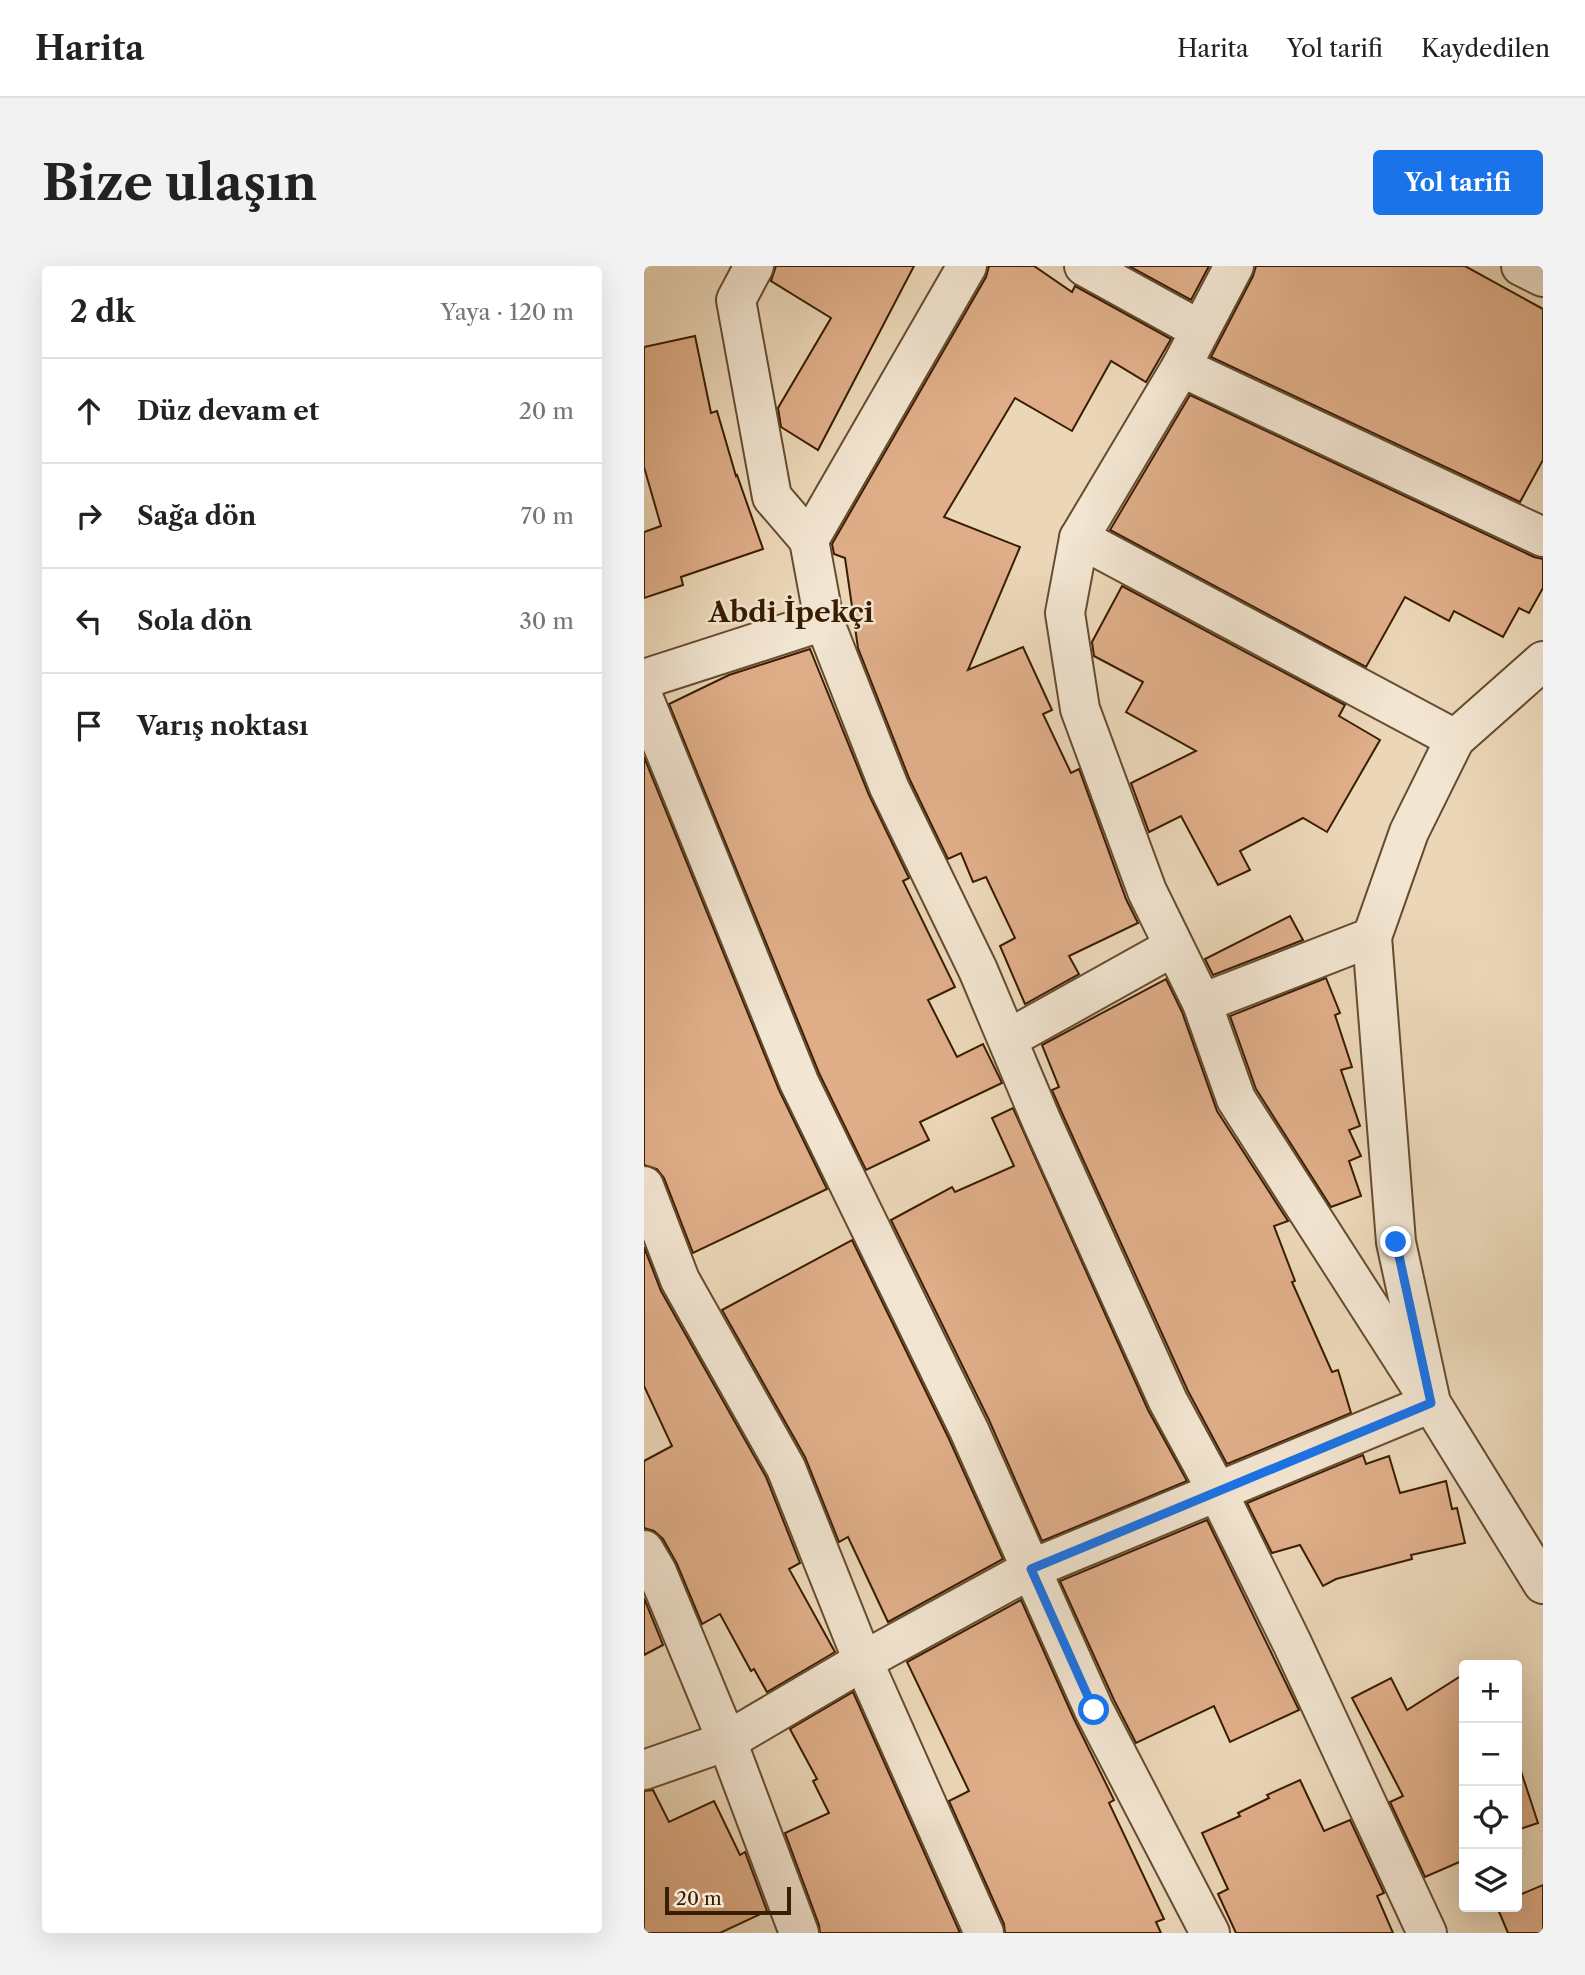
<!DOCTYPE html>
<html lang="tr">
<meta charset="utf-8">
<style>
:root{--surface:#fff;--page:#f2f2f2;--text:#222;--muted:#767676;--line:#e0e0e0;--accent:#1a73e8}
body{margin:0;font-family:"Libre Caslon Text",serif;background:var(--page);color:var(--text)}
.controls{position:absolute;right:21px;bottom:21px;display:grid;overflow:hidden;border-radius:7px;box-shadow:0 7px 28px #0002}
.controls button{width:63px;height:63px;display:grid;place-items:center;padding:0;border:0;border-bottom:2px solid var(--line);background:var(--surface);color:var(--text);font:35px sans-serif}
.scale{position:absolute;left:21px;bottom:18px;width:126px;box-sizing:border-box;padding-left:7px;border:4px solid #391d01;border-top:0;font-size:19px;line-height:24px;white-space:nowrap;color:#391d01;-webkit-text-stroke:5px #f2e5d1;paint-order:stroke}
.stop{position:absolute;width:21px;height:21px;margin:-16px;border:5px solid #1a73e8;border-radius:50%;background:#fff}
.stop.end{background:#1a73e8;border-color:#fff;box-shadow:0 2px 7px #0008}
.list{margin:0;padding:0;list-style:none}
h2{display:flex;justify-content:space-between;align-items:center;height:91px;margin:0;padding:0 28px;font-size:30px}
h2 small{font-size:23px;font-weight:400;color:var(--muted)}
.list li{display:grid;grid-template-columns:46px 1fr auto;gap:21px;align-items:center;box-sizing:border-box;height:105px;padding:0 28px;border-top:2px solid var(--line)}
.list b{display:block;font-size:26px;white-space:nowrap}
.list em{font-size:23px;font-style:normal;color:var(--muted)}
.icon{flex:none;width:38px;height:38px;fill:none;stroke:currentColor;stroke-width:2;stroke-linecap:round;stroke-linejoin:round}
.map{position:relative;flex:none;width:899px;height:1667px;overflow:hidden;border-radius:7px}
header{display:flex;align-items:center;gap:42px;box-sizing:border-box;height:98px;padding:0 35px;background:var(--surface);border-bottom:2px solid var(--line)}
header strong{font-size:33px}
nav{display:flex;gap:38px;margin-inline-start:auto;font-size:24px}
.intro{display:flex;align-items:center;justify-content:space-between;box-sizing:border-box;height:168px;padding:0 42px}
h1{margin:0;font-size:49px}
.button{padding:18px 32px;border-radius:7px;background:var(--accent);color:#fff;font-size:24px;font-weight:700}
main{display:flex;gap:42px;padding:0 42px}
aside{flex:1;background:var(--surface);border-radius:7px;box-shadow:0 7px 28px #0002}
.map>svg:first-child{display:block}
.building{fill:#dfae89;stroke:#391d01;stroke-width:2}
.lines{fill:none;stroke-linecap:round;stroke-linejoin:round}
.minor-casing{stroke:#664c2f;stroke-width:42}
.minor{stroke:#f2e5d1;stroke-width:38}
.route{stroke:#1a73e8;stroke-width:9}
.labels{text-anchor:middle;stroke-width:5;stroke-linejoin:round;paint-order:stroke}
.district-label{font-size:28px;font-weight:bold;fill:#391d01;stroke:#f2e5d1}
</style>
<header>
<strong>Harita</strong>
<nav><a>Harita</a><a>Yol tarifi</a><a>Kaydedilen</a></nav>
</header>
<div class="intro"><h1>Bize ulaşın</h1><a class="button">Yol tarifi</a></div>
<main>
<aside>
<h2>2 dk<small>Yaya · 120 m</small></h2>
<ul class="list">
<li><svg class="icon" aria-label="ahead" viewBox="0 0 24 24"><path d="M12 20V5M6 11l6-6 6 6"/></svg><div><b>Düz devam et</b></div><em>20 m</em></li>
<li><svg class="icon" aria-label="right" viewBox="0 0 24 24"><path d="M7 20v-9h11M14 6l5 5-5 5"/></svg><div><b>Sağa dön</b></div><em>70 m</em></li>
<li><svg class="icon" aria-label="left" viewBox="0 0 24 24"><path d="M17 20v-9H6M10 6l-5 5 5 5"/></svg><div><b>Sola dön</b></div><em>30 m</em></li>
<li><svg class="icon" aria-label="arrive" viewBox="0 0 24 24"><path d="M6 21V4h12l-3 4 3 4H6"/></svg><div><b>Varış noktası</b></div></li>
</ul>
</aside>
<div class="map">
<svg width="899" height="1667" viewBox="0 0 899 1667">
<rect width="100%" height="100%" fill="#ebd7b8"/>
<filter id="stains"><feTurbulence type="fractalNoise" baseFrequency=".00286" numOctaves="4"/><feColorMatrix values="0 0 0 0 .2 0 0 0 0 .09 0 0 0 0 .02 0 0 0 .5 -.17"/></filter>
<radialGradient id="worn" r=".72"><stop offset=".6" stop-color="#630" stop-opacity="0"/><stop offset="1" stop-color="#630" stop-opacity=".3"/></radialGradient>
<g class="building">
<polygon points="132,0 270,0 174,184 137,161 134,142 187,52 127,15"/>
<polygon points="345,0 390,0 428,26 431,20 527,73 502,116 467,95 428,165 371,132 300,251 376,281 324,404 379,381 408,444 399,448 427,507 435,503 482,633 494,657 425,690 435,708 381,738 356,680 371,672 342,611 329,616 317,587 304,593 265,512 214,382 201,292 190,288 188,278 342,11"/>
<polygon points="485,0 565,0 547,34"/>
<polygon points="612,0 821,0 899,43 899,194 876,236 567,91 609,10"/>
<polygon points="51,70 67,147 73,145 92,210 93,209 119,283 37,311 39,319 0,332 0,266 17,260 0,201 0,81"/>
<polygon points="546,129 890,291 899,293 899,322 885,347 875,342 859,371 810,345 805,355 761,331 722,401 466,264"/>
<polygon points="478,320 701,439 695,450 736,474 683,566 659,552 596,585 606,604 574,619 537,550 505,566 487,517 552,485 482,446 499,416 450,390 448,376"/>
<polygon points="166,383 225,529 265,612 259,615 311,721 284,734 313,791 339,778 358,817 276,856 285,874 222,904 175,807 25,438 85,409"/>
<polygon points="0,491 135,824 183,923 49,987 20,912 13,903 0,899"/>
<polygon points="646,650 659,674 569,709 561,693"/>
<polygon points="682,712 696,747 691,749 708,801 697,804 716,860 705,864 717,890 705,895 717,930 687,941 612,823 586,750"/>
<polygon points="522,713 538,746 573,845 644,955 630,960 651,1015 648,1016 688,1106 694,1104 707,1147 583,1198 544,1125 418,847 408,824 415,821 398,779"/>
<polygon points="369,842 504,1144 543,1215 398,1275 345,1154 247,954 308,921 311,926 370,900 348,852"/>
<polygon points="208,974 305,1173 359,1293 244,1356 204,1271 195,1276 161,1191 78,1044"/>
<polygon points="0,981 17,1025 122,1211 156,1297 145,1303 191,1386 123,1426 110,1403 107,1405 76,1348 58,1358 33,1298 19,1273 10,1265 0,1262 0,1195 28,1180 0,1120"/>
<polygon points="719,1189 722,1198 745,1190 756,1227 802,1215 808,1243 813,1242 821,1277 767,1289 768,1293 692,1313 679,1320 656,1279 628,1287 603,1237"/>
<polygon points="563,1254 655,1444 586,1476 570,1440 492,1477 470,1434 416,1315"/>
<polygon points="0,1332 19,1379 0,1389"/>
<polygon points="377,1334 430,1453 470,1534 465,1537 520,1653 512,1656 517,1667 361,1667 360,1658 305,1535 325,1525 263,1396"/>
<polygon points="820,1408 820,1594 781,1611 746,1536 759,1530 708,1432 747,1412 763,1444"/>
<polygon points="209,1426 316,1667 176,1667 175,1659 141,1567 185,1547 169,1515 173,1513 146,1463"/>
<polygon points="873,1493 894,1557 873,1564"/>
<polygon points="656,1514 680,1565 706,1554 740,1627 733,1630 749,1667 592,1667 574,1628 584,1623 558,1567 596,1550 594,1547 625,1532 623,1529"/>
<polygon points="9,1524 25,1556 70,1535 96,1589 101,1586 123,1645 76,1667 0,1667 0,1525"/>
<polygon points="899,1619 899,1667 864,1667 853,1641 873,1641 873,1630"/>
</g>
<g class="lines">
<g class="minor-casing">
<g id="minor">
<polyline points="110,0 92,34 128,231 165,274"/>
<polyline points="323,0 165,274 180,355 245,521 334,704 398,856 524,1135 573,1225 648,1377 783,1667"/>
<polyline points="440,0 556,64"/>
<polyline points="877,0 899,11"/>
<polyline points="537,101 899,271"/>
<polyline points="435,272 811,473"/>
<polyline points="899,395 811,473 765,566 728,671 752,976 787,1137 899,1318"/>
<polyline points="0,413 180,355"/>
<polyline points="0,433 155,816 325,1164 450,1444 566,1667"/>
<polyline points="558,737 728,671"/>
<polyline points="364,773 529,681"/>
<polyline points="0,920 36,1014 142,1202 219,1395 340,1667"/>
<polyline points="0,1284 13,1306 83,1475 155,1667"/>
<polyline points="0,1504 83,1475 219,1395 387,1303 787,1137 592,833 558,737 503,625 436,443 421,347 435,272 537,101 590,0"/>
</g>
</g>
<use href="#minor" class="minor"/>
</g>
<g class="lines">
<polyline class="route" points="450,1444 387,1303 787,1137 752,976"/>
</g>
<g class="labels">
<g class="district-label">
<text x="147" y="356">Abdi İpekçi</text>
</g>
</g>
<rect width="100%" height="100%" filter="url(#stains)"/>
<rect width="100%" height="100%" fill="url(#worn)"/>
</svg>
<div class="controls">
<button>+</button>
<button>−</button>
<button><svg class="icon" aria-label="locate" viewBox="0 0 24 24"><circle cx="12" cy="12" r="6"/><path d="M12 2v4M12 18v4M2 12h4M18 12h4"/></svg></button>
<button><svg class="icon" aria-label="layers" viewBox="0 0 24 24"><path d="M12 4l9 5-9 5-9-5zM3 14l9 5 9-5"/></svg></button>
</div>
<div class="scale">20 m</div>
<div class="stop" style="left:450px;top:1444px"></div>
<div class="stop end" style="left:752px;top:976px"></div>
</div>
</main>
